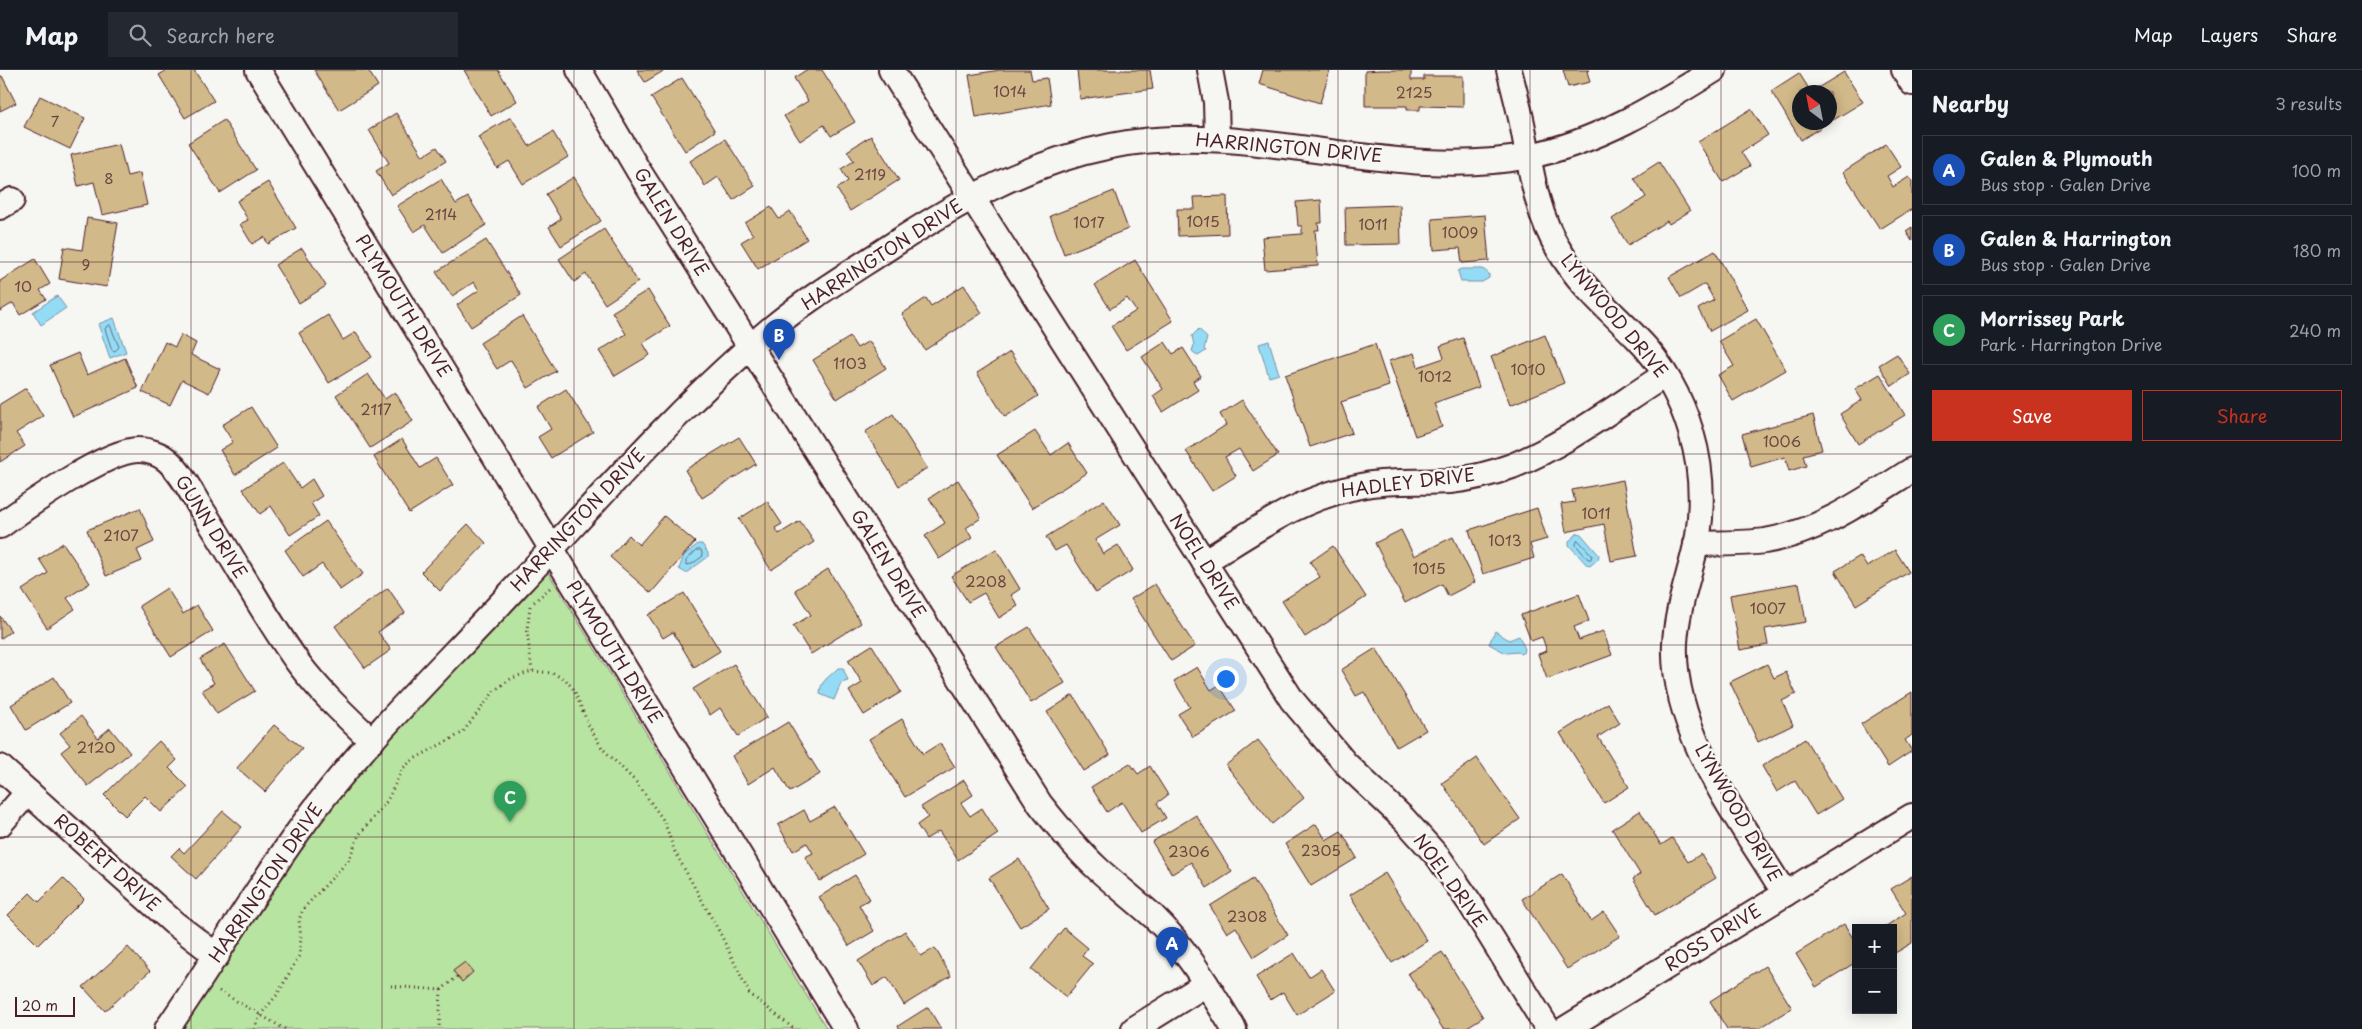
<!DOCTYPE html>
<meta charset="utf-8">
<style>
:root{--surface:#171b24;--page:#242831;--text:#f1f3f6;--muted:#9ea1a6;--line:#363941;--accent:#c8321e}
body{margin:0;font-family:"Playpen Sans",sans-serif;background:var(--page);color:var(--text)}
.controls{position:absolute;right:15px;bottom:15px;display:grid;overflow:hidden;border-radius:0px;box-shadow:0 2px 12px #0003}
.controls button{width:45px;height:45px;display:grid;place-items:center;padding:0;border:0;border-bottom:1px solid var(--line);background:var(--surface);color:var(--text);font:25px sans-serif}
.compass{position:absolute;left:1792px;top:15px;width:45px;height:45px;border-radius:50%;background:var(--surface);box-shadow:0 2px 12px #0003;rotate:328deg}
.scale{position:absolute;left:15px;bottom:12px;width:60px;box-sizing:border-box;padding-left:5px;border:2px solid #4a1f2b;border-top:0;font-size:14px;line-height:18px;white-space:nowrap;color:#4a1f2b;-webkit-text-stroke:4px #f6f6f2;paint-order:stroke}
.you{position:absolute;left:1225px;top:608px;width:18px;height:18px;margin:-12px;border:4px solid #fff;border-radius:50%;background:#1a73e8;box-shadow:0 0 0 8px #1a73e833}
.badge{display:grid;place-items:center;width:32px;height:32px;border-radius:50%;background:var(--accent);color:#fff;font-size:16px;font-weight:700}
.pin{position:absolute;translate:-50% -41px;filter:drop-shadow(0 1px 2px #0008)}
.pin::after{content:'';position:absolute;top:26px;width:18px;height:15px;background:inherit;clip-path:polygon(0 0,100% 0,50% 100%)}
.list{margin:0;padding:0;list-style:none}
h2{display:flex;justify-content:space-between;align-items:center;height:65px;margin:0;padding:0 20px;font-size:21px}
h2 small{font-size:16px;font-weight:400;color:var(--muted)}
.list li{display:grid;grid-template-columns:32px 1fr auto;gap:15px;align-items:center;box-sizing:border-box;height:70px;margin:0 10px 10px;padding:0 10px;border:1px solid var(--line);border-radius:0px}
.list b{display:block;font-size:19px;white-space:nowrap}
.list p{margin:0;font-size:16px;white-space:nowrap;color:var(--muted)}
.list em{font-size:16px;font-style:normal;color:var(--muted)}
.actions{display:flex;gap:10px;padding:15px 20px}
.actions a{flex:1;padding:11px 0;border:1px solid var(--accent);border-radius:0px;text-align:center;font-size:18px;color:var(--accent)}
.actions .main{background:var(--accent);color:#fff}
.icon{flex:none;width:28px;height:28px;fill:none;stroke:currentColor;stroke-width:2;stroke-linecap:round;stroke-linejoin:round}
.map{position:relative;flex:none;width:1912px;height:959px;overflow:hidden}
header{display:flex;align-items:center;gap:30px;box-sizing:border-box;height:70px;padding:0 25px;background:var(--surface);border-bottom:1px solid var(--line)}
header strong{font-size:24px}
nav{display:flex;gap:28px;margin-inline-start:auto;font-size:18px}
.search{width:350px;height:45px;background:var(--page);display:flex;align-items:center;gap:12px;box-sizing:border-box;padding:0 18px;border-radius:0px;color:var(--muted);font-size:19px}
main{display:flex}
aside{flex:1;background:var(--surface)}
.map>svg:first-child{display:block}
.green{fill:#b8e4a1;stroke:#818266}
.water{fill:#94dcf6;stroke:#7690a5}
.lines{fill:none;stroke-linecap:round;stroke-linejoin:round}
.shore{stroke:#686b7c;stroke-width:1}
.building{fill:#d2b989;stroke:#4a1f2b}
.minor-casing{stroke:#4a1f2b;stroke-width:28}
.path{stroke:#4a1f2b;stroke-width:3;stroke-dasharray:1 4;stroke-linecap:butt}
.minor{stroke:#f6f6f2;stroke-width:24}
.grid{fill:none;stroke:#4a1f2b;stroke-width:1;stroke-opacity:0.55}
.labels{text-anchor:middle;stroke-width:5;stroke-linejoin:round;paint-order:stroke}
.number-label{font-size:15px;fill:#6c4642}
.street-label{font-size:18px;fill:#4a1f2b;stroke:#f6f6f2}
</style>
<header>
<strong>Map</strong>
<div class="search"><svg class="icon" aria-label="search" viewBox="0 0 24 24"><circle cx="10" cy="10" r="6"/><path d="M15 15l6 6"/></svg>Search here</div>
<nav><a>Map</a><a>Layers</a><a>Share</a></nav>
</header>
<main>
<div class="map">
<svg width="1912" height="959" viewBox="0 0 1912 959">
<rect width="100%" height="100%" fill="#f6f6f2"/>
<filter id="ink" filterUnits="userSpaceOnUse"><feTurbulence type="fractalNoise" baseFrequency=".02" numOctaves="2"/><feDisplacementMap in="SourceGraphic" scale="10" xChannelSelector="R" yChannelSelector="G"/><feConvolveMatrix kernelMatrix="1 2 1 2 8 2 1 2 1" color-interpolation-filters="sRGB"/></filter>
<g filter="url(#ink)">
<polygon class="green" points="546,499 827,959 180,959 225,896 297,783 343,721"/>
<g class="water">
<polygon points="1462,199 1483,199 1489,204 1489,208 1482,212 1461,212 1458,201"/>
<polygon points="57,226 66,238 41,255 33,242"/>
<polygon points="114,248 126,282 110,288 98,254"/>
<polygon points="1199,259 1207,268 1204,279 1206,281 1198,286 1192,281 1194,275 1192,266"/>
<polygon points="1269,271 1279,304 1269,307 1259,274"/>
<polygon points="1578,463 1581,464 1599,485 1598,489 1590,496 1587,495 1569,475 1569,471"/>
<polygon points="698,474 702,474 708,483 708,487 686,503 679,499 684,485"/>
<polygon points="1495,561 1509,570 1519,566 1525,579 1524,582 1520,584 1518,582 1506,583 1489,574"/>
<path d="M838 598H843L848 611 841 613 834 630 820 624C820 610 830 607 838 598Z"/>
</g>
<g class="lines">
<g class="shore">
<polygon points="110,255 119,277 115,281 112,280 105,259"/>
<polygon points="1578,470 1592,485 1591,489 1588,489 1576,475"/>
<polygon points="697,480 701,480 703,486 692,494 686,495 686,491"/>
</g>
</g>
<g class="building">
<polygon points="167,0 194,0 214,31 185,48 159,5"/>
<polygon points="314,0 368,0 378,16 339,40"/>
<polygon points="464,0 498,0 517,31 491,46"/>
<polygon points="637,0 665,0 645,12"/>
<polygon points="806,0 822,0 855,52 831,66 824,55 800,71 784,46 808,31 794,8"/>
<polygon points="1000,0 1030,0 1032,10 1047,8 1051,34 976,47 969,5"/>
<polygon points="1077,0 1150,0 1153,19 1080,29"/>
<polygon points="1263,0 1330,0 1320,33 1259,14"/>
<polygon points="1380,0 1411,0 1411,10 1424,10 1424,6 1463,6 1463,37 1420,36 1420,40 1407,40 1407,36 1365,36 1365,1"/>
<polygon points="1563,0 1590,0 1587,1 1590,12 1568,17"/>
<polygon points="1844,2 1863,32 1830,52 1830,22 1800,22 1800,52 1829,52 1801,70 1771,21 1799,3 1811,22"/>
<polygon points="2,6 16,33 0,41 0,7"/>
<polygon points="682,8 715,61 685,81 651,27"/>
<polygon points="40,26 85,48 70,79 24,57"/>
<polygon points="1751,39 1768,65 1741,82 1750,96 1723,112 1698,72"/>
<polygon points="396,43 423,86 437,77 446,91 391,125 376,101 389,93 369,60"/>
<polygon points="511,47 529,76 553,62 568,87 523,114 509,91 497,98 478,67"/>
<polygon points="224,50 256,100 220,123 188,73"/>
<polygon points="871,66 899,110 850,141 837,119 848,111 841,99 854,91 847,81"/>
<polygon points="725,69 755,116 733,130 718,107 705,116 690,91"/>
<polygon points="119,74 127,106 140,103 147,135 102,145 94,112 78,116 71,85"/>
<polygon points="1886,74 1901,97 1887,106 1893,117 1909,107 1912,111 1912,139 1880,159 1843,102"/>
<polygon points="1659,92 1690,141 1669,154 1667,151 1628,175 1612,149 1646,127 1634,108"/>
<polygon points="574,107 601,151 561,176 549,157 561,149 546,124"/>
<polygon points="441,109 456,134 468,127 486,155 443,183 425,155 414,162 397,136"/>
<polygon points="268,112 296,158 268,174 264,167 252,174 240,154 248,150 237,131"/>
<polygon points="1114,121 1128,159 1064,184 1050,146"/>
<polygon points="1227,126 1228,164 1178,166 1177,139 1195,139 1194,127"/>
<polygon points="1321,130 1322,153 1318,153 1319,160 1315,160 1318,196 1265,200 1262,167 1302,164 1302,156 1298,156 1296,132"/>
<polygon points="1400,135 1401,174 1346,175 1345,137"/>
<polygon points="771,137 779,149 790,141 807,169 758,199 741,172 753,165 745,153"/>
<polygon points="1485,145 1489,191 1462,193 1460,178 1434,180 1432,149"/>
<polygon points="87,148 118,153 107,217 59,209 64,177 82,180"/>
<polygon points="1912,157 1912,171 1906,161"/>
<polygon points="604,159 638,212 605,234 586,204 574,212 559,189"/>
<polygon points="486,170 521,225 471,257 457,235 479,220 474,212 452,226 436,202"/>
<polygon points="302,178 326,216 299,233 275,195"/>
<polygon points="1715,181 1748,240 1710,261 1698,239 1714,230 1705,214 1681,228 1669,207"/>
<polygon points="35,189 50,214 40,220 46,229 20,245 13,233 0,241 0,211"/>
<polygon points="1135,190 1173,251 1126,280 1111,256 1136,241 1127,228 1110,239 1095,215"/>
<polygon points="964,215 982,243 925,280 902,244 926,228 931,236"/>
<polygon points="648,220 670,256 643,273 650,285 615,306 599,281 626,264 612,242"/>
<polygon points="328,245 343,270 356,262 372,287 329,313 299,263"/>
<polygon points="522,246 556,301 528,318 511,290 497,299 480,273"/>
<polygon points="1756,249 1786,300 1733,331 1718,305 1734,296 1719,271"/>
<polygon points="181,265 196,273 191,285 220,299 209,323 182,310 170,335 142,322 165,272 175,277"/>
<polygon points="1545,265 1564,313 1510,335 1491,287"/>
<polygon points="850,267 857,278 869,271 886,298 837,329 813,290"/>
<polygon points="1463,268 1479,317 1434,333 1442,357 1415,366 1389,291 1414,283 1418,297 1444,288 1440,276"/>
<polygon points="1165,272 1173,284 1183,278 1201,306 1193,311 1198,320 1163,342 1153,326 1163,319 1142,287"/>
<polygon points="1375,274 1389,316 1341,332 1352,363 1310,377 1285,305"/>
<polygon points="1010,282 1038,326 1005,347 977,303"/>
<polygon points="78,283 87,305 125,288 138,318 73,347 50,295"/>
<polygon points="1897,284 1910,304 1892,316 1879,295"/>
<polygon points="368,304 385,329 395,322 413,351 370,378 336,325"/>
<polygon points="1880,304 1905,345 1858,374 1840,344 1862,330 1855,319"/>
<polygon points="26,318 43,346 16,363 25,376 0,392 0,334"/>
<polygon points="566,319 593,362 551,388 538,367 551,359 538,337"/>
<polygon points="1242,330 1278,385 1253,401 1239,379 1225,387 1236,406 1212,421 1186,381 1226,355 1220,344"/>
<polygon points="251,337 277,378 235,405 220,380 233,372 222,355"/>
<polygon points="893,344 927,398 899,416 865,362"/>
<polygon points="1813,345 1822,380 1803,385 1806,396 1789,401 1785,387 1751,397 1742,364"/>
<polygon points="1035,361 1051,385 1068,373 1087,403 1032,438 997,385"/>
<polygon points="739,367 756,394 702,428 685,400"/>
<polygon points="402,369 420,398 436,388 453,415 409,443 374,387"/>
<polygon points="283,393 300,418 312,409 322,426 311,433 319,446 290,465 271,436 260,444 243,419"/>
<polygon points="958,410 981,448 966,458 972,468 939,489 925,466 945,453 929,428"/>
<polygon points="1623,410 1637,486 1611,491 1604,454 1566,462 1561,434 1575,432 1572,420"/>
<polygon points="1104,430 1120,455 1095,470 1103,484 1118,475 1133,500 1096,523 1066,475 1055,481 1046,467"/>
<polygon points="767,431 782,454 775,458 779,464 800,451 814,472 771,500 739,449"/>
<polygon points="140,438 154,472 137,480 142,491 106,506 87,460"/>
<polygon points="1537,438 1547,469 1530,474 1534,488 1483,504 1469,460"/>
<polygon points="664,446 695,472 651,523 610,487 629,465 639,475"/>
<polygon points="326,451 363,504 340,520 322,494 303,507 285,480"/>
<polygon points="468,454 486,473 440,521 421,502"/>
<polygon points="1401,460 1414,486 1453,467 1475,512 1448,526 1442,514 1405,533 1375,473"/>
<polygon points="63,473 90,513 67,528 75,539 47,558 22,520 48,503 39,489"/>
<polygon points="1333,476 1366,527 1305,567 1282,531 1320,507 1310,492"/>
<polygon points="996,479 1020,519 1011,525 1018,536 999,548 984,523 968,532 951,506"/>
<polygon points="1895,480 1909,502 1856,535 1835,501 1860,486 1867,497"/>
<polygon points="828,499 861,553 811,584 793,556 811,545 795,520"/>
<polygon points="1799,513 1806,552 1765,559 1768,575 1740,580 1730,525"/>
<polygon points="1155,514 1195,576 1171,591 1131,529"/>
<polygon points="167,518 183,544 197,535 213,561 171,587 139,536"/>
<polygon points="388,518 405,543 378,562 391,580 365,598 335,556"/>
<polygon points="684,523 720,581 694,597 673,562 663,568 648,545"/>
<polygon points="1579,524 1589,551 1574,557 1579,570 1603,561 1612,585 1547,609 1538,584 1547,581 1542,567 1531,571 1521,545"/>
<polygon points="0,546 11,561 0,569"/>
<polygon points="1029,557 1065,613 1031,633 996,577"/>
<polygon points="225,574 255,621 217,644 202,620 214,613 200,589"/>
<polygon points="872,575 901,622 864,645 849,621 862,613 848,590"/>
<polygon points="1376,578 1426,660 1397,677 1364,622 1356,626 1341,600"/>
<polygon points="734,594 767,647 738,666 720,638 710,645 693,619"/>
<polygon points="1767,594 1774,608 1786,602 1796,624 1782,631 1793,655 1758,672 1730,612"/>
<polygon points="1197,597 1211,620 1219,615 1236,641 1193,667 1178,644 1190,637 1174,611"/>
<polygon points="54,607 70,633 26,660 11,635"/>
<polygon points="1912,622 1912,665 1905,670 1912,681 1888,697 1861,654"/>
<polygon points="1073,625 1110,685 1084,701 1047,642"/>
<polygon points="1608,633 1620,653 1598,667 1629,717 1604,733 1560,663"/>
<polygon points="81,646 98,668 110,658 130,683 88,716 61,682 70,675 60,663"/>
<polygon points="902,649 923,684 940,673 955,697 905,727 869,669"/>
<polygon points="788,652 820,704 790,722 775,697 748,714 732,686"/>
<polygon points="274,655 302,678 265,722 237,698"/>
<polygon points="1805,669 1842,729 1816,745 1795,711 1777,722 1762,696"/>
<polygon points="1258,670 1304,728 1272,754 1226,695"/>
<polygon points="159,671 177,690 169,698 188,717 161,742 145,726 125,746 104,725"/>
<polygon points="1477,688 1520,749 1484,774 1442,713"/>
<polygon points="1130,693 1138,704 1150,696 1168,725 1157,733 1166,748 1141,763 1122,732 1107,742 1091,717"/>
<polygon points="964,710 973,725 961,733 970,746 982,738 998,764 958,790 939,761 926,769 917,755 928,747 921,737"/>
<polygon points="835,737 864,784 820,811 805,787 813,783 807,773 793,781 778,755 804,740 810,751"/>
<polygon points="223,741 242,757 196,809 171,786 179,778 184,783"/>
<polygon points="1640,741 1661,775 1672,768 1688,792 1701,784 1716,808 1655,845 1633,809 1640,804 1612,759"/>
<polygon points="1196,745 1232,802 1207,818 1191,792 1172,804 1152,772"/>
<polygon points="1316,754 1326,770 1341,761 1357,788 1311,816 1285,774"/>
<polygon points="1019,789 1049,839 1020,857 989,808"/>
<polygon points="1385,803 1427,871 1392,893 1350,825"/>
<polygon points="1562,804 1591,851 1604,842 1620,866 1567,899 1522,829"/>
<polygon points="855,805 870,829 859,835 874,861 849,876 819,827"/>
<polygon points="1912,806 1912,873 1895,883 1893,880 1893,858 1883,858 1906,843 1891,819"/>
<polygon points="63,808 84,829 38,875 8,845 30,823 39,832"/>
<polygon points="1253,809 1288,865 1254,887 1236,857 1227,863 1210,836"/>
<polygon points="1844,854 1856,873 1856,892 1816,917 1796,884"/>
<polygon points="1064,858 1088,878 1082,886 1093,894 1066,927 1031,899"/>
<polygon points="905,861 921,886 935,878 951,906 904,935 887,907 873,916 858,891"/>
<polygon points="128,877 150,901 105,941 83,917"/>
<polygon points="1442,882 1483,947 1464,959 1443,959 1408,903"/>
<polygon points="1294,883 1309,907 1321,899 1335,921 1297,945 1283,922 1270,930 1256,907"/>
<polygon points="465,892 473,902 462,912 453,901"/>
<polygon points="1765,896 1792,938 1758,959 1727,959 1710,931"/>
<polygon points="928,937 941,959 900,959 898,956"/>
</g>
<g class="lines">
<g class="minor-casing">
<g id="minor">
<polyline points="258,0 846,959"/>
<path d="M579 0 638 100 1040 734C1059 758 1077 780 1099 800 1117 816 1136 831 1154 847 1187 879 1210 920 1234 959"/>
<polyline points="891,0 1292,630 1346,694 1404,749 1439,788 1470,833 1548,959"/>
<polyline points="1210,0 1216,32 1217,69"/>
<path d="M1509 0C1514 19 1519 38 1523 58 1531 99 1536 143 1559 180 1581 217 1607 237 1637 268 1662 293 1681 328 1691 362 1701 395 1703 432 1698 466 1691 502 1677 536 1675 573 1671 662 1740 750 1785 824"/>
<polyline points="1904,0 1912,13"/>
<polyline points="0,137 12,130"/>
<path d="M0 456C27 436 108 379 139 380 148 380 160 384 167 390 182 403 192 424 202 440 236 491 263 545 299 594 321 623 347 647 372 671"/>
<path d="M1696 474C1718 473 1743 474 1765 471 1820 462 1866 429 1912 400"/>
<path d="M1204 492C1257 459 1302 426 1366 415 1393 410 1422 413 1450 411 1470 409 1493 403 1512 396 1567 374 1616 336 1665 305"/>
<polyline points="0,697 174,853 217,886"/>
<polyline points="0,754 28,722"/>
<path d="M167 959C217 887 261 810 314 740 375 660 449 590 517 516 600 428 678 337 771 259 808 228 850 203 891 176 960 131 1030 92 1111 76 1251 48 1390 113 1529 86 1598 72 1655 37 1714 0"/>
<polyline points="1134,959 1206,914"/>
<polyline points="1565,959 1912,746"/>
</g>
</g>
<g class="path">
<polyline points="534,532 550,518"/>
<polyline points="530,536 527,561 532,601"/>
<polyline points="391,916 441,920 439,959"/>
<polyline points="441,920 458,906"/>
<polyline points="219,921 285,959"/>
<polyline points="254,959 261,944 277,925 299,886 301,869 299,850 303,839 348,791 359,765 387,731 403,698 414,689 462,663 495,620 512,608 532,601 552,603 566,610 574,620 589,656 602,678 637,713 664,751 675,782 720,863 749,923 794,959"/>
</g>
<use href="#minor" class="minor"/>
</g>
</g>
<path class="grid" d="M191 0V959M382 0V959M574 0V959M765 0V959M956 0V959M1147 0V959M1338 0V959M1530 0V959M1721 0V959M0 192H1912M0 384H1912M0 575H1912M0 767H1912"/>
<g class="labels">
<g class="number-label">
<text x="1010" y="27">1014</text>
<text x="1414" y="28">2125</text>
<text x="55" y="57">7</text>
<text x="870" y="110">2119</text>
<text x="109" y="114">8</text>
<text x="441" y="150">2114</text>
<text x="1203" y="157">1015</text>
<text x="1089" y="158">1017</text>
<text x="1373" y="160">1011</text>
<text x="1460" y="168">1009</text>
<text x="86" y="200">9</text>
<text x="23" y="222">10</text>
<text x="850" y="299">1103</text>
<text x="1528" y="305">1010</text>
<text x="1435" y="312">1012</text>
<text x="376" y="345">2117</text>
<text x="1782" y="377">1006</text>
<text x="1596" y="449">1011</text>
<text x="121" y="471">2107</text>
<text x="1505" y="476">1013</text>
<text x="1429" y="504">1015</text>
<text x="986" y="517">2208</text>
<text x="1768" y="544">1007</text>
<text x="96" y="683">2120</text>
<text x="1321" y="786">2305</text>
<text x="1189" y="787">2306</text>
<text x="1247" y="852">2308</text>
</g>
<g class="street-label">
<text transform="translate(1289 78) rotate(5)" y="6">HARRINGTON DRIVE</text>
<text transform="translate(671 152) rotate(58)" y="6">GALEN DRIVE</text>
<text transform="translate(882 185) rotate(-33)" y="6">HARRINGTON DRIVE</text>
<text transform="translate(403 236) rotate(58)" y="6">PLYMOUTH DRIVE</text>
<text transform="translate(1614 246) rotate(50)" y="6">LYNWOOD DRIVE</text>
<text transform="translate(1408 413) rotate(-7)" y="6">HADLEY DRIVE</text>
<text transform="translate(578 450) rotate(-47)" y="6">HARRINGTON DRIVE</text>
<text transform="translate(211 457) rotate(58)" y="6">GUNN DRIVE</text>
<text transform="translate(1204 492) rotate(57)" y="6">NOEL DRIVE</text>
<text transform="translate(888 494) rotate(58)" y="6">GALEN DRIVE</text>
<text transform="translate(614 582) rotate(58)" y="6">PLYMOUTH DRIVE</text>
<text transform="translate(1738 743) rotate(60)" y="6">LYNWOOD DRIVE</text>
<text transform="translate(107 793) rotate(42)" y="6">ROBERT DRIVE</text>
<text transform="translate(1450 811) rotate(54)" y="6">NOEL DRIVE</text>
<text transform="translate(266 813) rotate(-56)" y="6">HARRINGTON DRIVE</text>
<text transform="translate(1713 868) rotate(-32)" y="6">ROSS DRIVE</text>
</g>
</g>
</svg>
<div class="controls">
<button>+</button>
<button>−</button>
</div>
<svg class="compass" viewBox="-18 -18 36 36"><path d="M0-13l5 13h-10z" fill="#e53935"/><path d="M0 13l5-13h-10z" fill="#9ea1a6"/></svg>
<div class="scale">20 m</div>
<div class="you"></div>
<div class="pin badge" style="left:1172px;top:898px;background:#1a4fb4">A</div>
<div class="pin badge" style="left:779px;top:290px;background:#1a4fb4">B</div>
<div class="pin badge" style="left:510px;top:752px;background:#2e9e5b">C</div>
</div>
<aside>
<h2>Nearby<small>3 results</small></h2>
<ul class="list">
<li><span class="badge" style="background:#1a4fb4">A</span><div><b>Galen &amp; Plymouth</b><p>Bus stop · Galen Drive</p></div><em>100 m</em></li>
<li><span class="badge" style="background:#1a4fb4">B</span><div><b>Galen &amp; Harrington</b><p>Bus stop · Galen Drive</p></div><em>180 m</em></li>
<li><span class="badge" style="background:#2e9e5b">C</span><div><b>Morrissey Park</b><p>Park · Harrington Drive</p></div><em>240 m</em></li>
</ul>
<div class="actions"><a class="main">Save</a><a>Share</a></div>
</aside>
</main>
